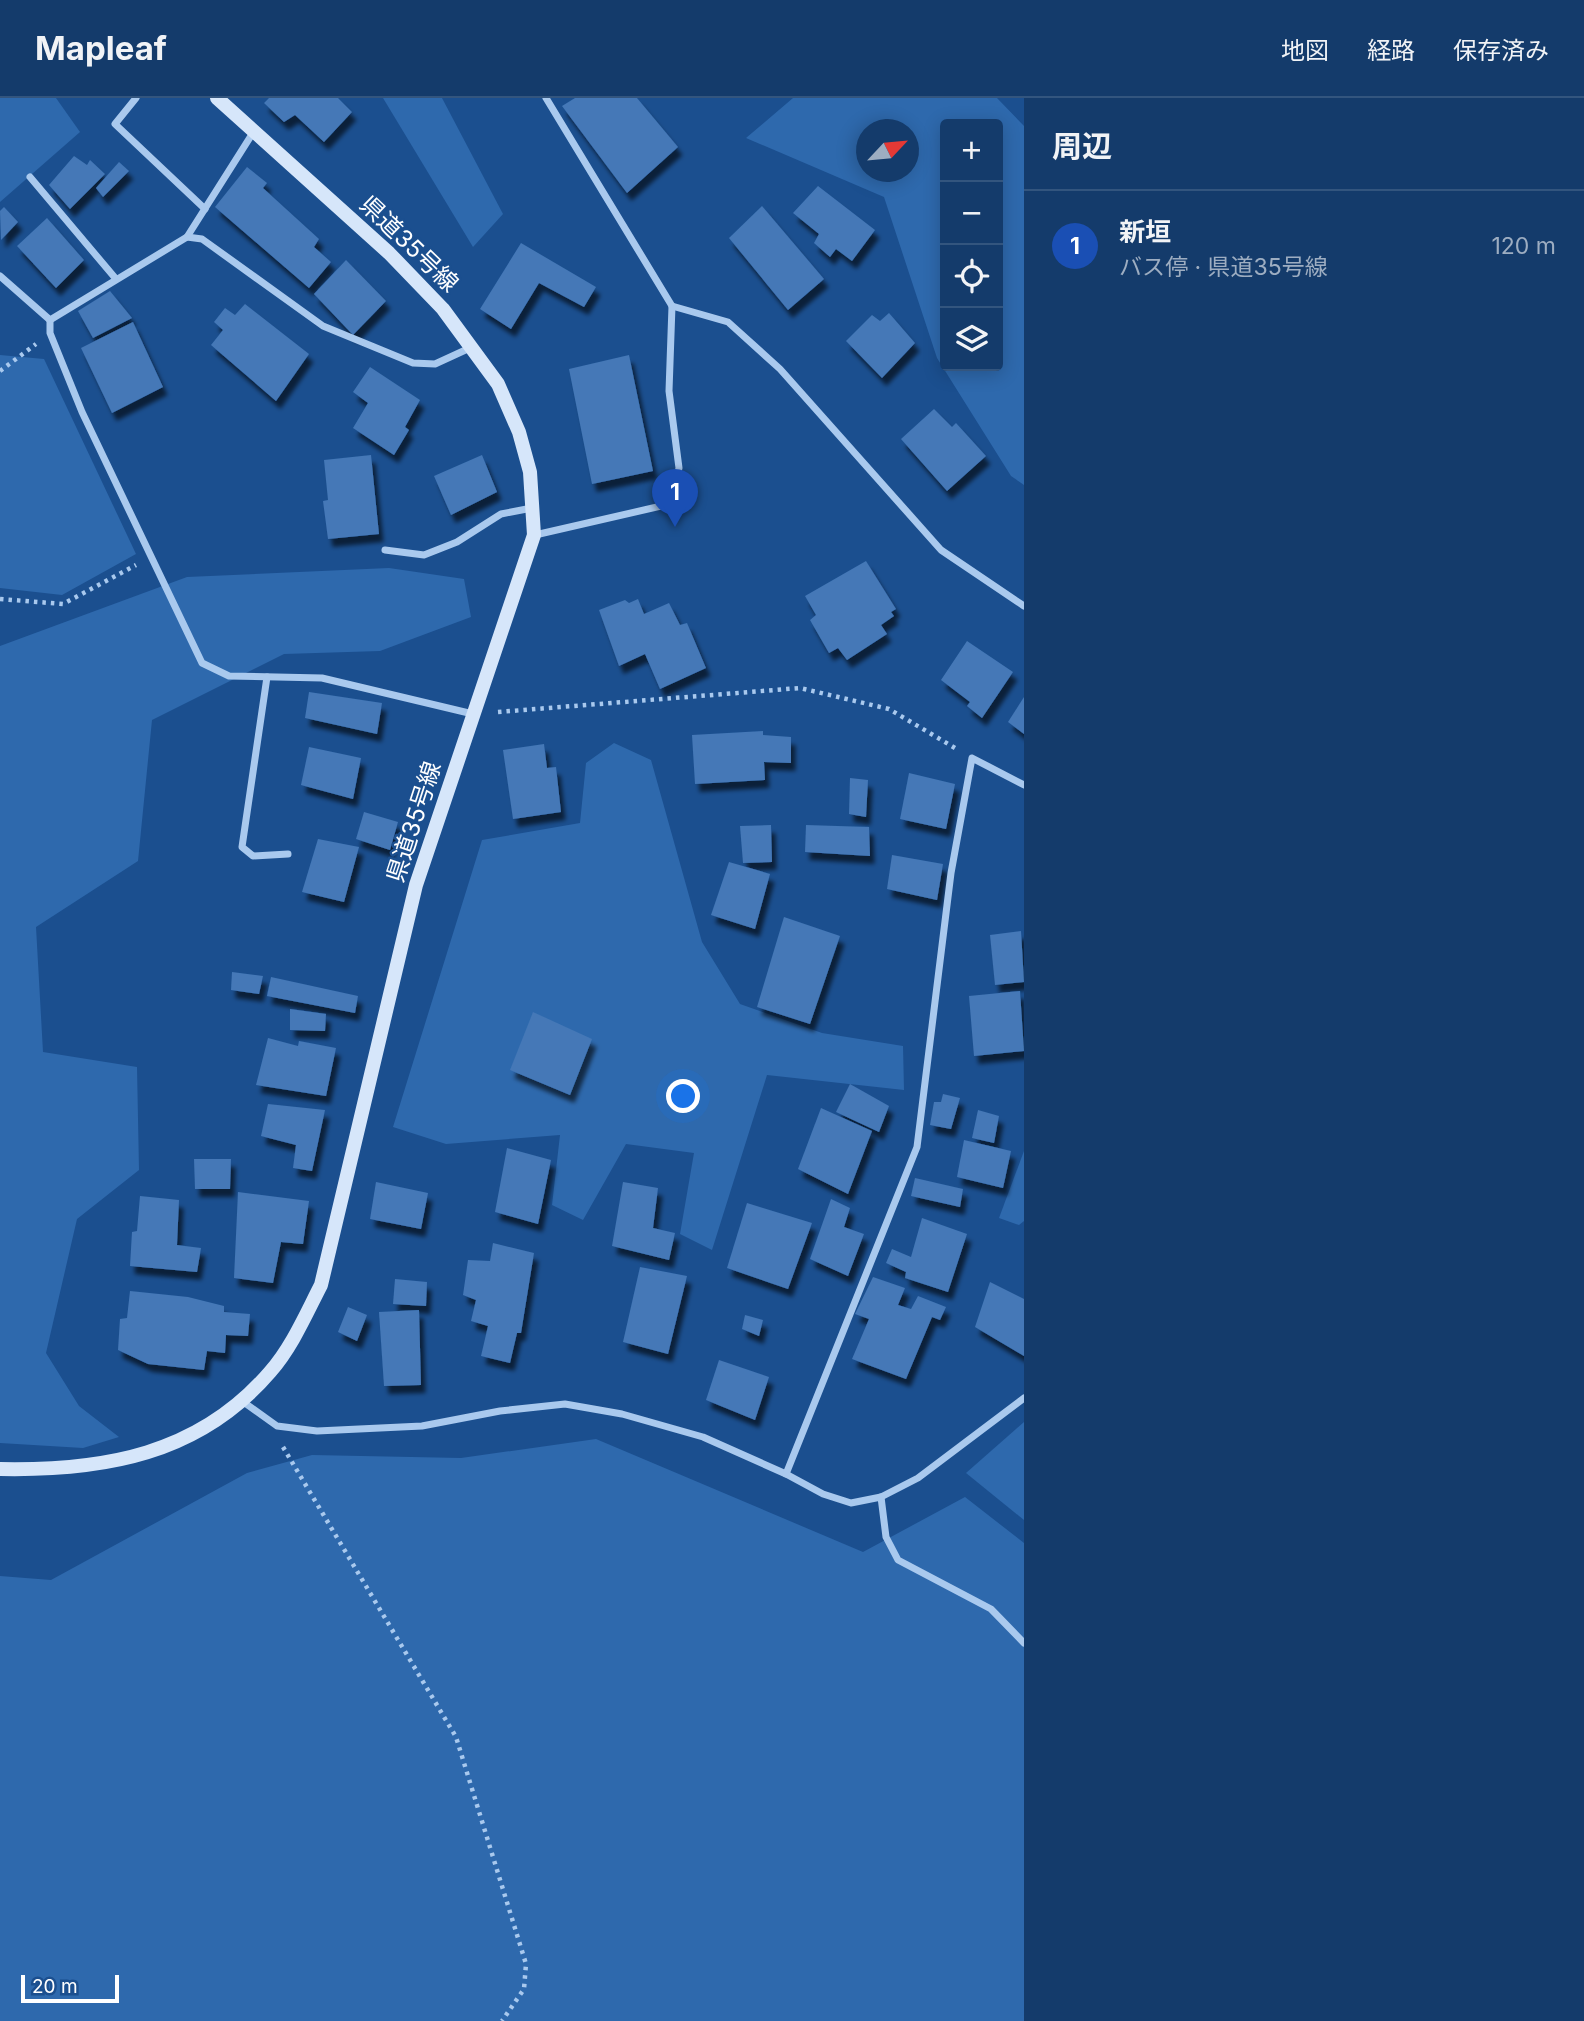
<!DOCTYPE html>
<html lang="ja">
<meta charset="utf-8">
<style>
:root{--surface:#143b6b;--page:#1d4271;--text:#f1f3f6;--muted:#9dadc1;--line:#33557e;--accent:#95b2f1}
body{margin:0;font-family:Inter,"Noto Sans JP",sans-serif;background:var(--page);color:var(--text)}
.controls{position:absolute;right:21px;top:21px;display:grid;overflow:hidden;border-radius:7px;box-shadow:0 4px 18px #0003}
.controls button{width:63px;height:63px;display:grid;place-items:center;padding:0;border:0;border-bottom:2px solid var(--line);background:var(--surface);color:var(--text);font:35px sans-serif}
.compass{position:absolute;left:856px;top:21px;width:63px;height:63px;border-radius:50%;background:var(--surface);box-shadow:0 4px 18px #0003;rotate:64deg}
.scale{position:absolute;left:21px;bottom:18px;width:98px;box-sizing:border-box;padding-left:7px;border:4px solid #fff;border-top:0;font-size:19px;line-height:24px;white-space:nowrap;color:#fff;-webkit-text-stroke:5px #1b4f8f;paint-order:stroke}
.you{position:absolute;left:684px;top:999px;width:24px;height:24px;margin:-18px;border:5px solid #fff;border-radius:50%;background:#1a73e8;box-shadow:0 0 0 10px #1a73e833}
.badge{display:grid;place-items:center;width:46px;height:46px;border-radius:50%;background:var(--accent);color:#fff;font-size:23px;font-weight:700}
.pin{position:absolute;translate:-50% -58px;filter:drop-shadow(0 2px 4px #0008)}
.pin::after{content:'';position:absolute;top:37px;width:24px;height:21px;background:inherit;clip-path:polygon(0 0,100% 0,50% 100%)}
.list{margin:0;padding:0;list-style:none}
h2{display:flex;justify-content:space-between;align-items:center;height:91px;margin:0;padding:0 28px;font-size:30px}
h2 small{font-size:23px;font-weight:400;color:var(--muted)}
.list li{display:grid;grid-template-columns:46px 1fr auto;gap:21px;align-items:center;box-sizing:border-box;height:112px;padding:0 28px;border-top:2px solid var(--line)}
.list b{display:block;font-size:26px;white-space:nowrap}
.list p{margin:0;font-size:23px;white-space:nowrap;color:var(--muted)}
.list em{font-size:23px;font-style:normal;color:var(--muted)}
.icon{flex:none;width:38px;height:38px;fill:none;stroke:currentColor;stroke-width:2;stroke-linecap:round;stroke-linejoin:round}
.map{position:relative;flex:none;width:1024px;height:1923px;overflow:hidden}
header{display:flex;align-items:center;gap:42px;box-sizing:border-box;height:98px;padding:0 35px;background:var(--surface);border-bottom:2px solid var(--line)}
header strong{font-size:33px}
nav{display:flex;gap:38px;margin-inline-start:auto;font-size:24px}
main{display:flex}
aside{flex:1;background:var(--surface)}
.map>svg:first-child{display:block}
.green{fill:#2e69ad;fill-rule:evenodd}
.building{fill:#4478b7;filter:url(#shadow)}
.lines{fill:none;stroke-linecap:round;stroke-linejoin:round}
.path{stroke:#a9c9ee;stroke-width:4.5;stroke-dasharray:3.5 5;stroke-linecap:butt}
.minor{stroke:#a9c9ee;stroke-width:7}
.secondary{stroke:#d6e6fa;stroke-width:14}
.labels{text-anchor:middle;stroke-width:5;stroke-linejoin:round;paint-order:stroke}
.street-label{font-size:24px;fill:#fff;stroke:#1b4f8f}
</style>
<header>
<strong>Mapleaf</strong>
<nav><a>地図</a><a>経路</a><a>保存済み</a></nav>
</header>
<main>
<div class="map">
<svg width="1024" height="1923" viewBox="0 0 1024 1923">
<defs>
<filter id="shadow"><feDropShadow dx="4.5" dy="8" stdDeviation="2" flood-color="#0009"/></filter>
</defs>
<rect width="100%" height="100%" fill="#1b4f8f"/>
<g class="green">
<polygon points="0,0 56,0 80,34 0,104"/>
<polygon points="383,0 442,0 503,116 473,149"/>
<path d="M793 0H997L1024 28V387L1011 378 937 260 884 99 746 40ZM945 26H998V268H945ZM866 32H908V74H866Z"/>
<polygon points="0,257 44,261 136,456 62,497 0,490"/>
<polygon points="389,470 464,481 471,519 380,553 284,556 152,622 138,763 36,829 43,954 137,969 139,1072 77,1121 46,1255 79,1308 119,1339 83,1350 0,1345 0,548 187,479"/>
<polygon points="614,645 651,662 702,844 740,906 822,935 903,948 904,992 767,977 712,1152 680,1136 694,1055 626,1046 583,1122 552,1107 560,1037 446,1046 393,1029 482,742 580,725 586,665"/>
<polygon points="1024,1053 1024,1123 1019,1127 999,1120"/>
<polygon points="1024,1324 1024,1422 966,1375"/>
<polygon points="596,1341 863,1454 965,1399 1024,1445 1024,1923 0,1923 0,1478 51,1482 247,1375 312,1357 461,1360"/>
</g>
<g class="building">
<polygon points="269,0 338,0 352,14 324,44 295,17 284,24 264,5"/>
<polygon points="575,0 637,0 678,49 627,95 562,8"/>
<polygon points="74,58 87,67 90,62 105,76 70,111 49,87"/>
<polygon points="119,64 129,73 103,99 96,90"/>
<polygon points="247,69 267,85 263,90 319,141 314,149 331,164 309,190 215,109"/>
<polygon points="818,88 875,132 852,163 836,151 830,159 814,145 819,136 793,115"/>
<polygon points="762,108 824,181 788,212 729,140"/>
<polygon points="4,109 18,124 1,142 0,113"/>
<polygon points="47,120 84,162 56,190 17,148"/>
<polygon points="521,145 596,189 584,209 539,185 511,231 480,211"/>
<polygon points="346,162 386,203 353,237 314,196"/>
<polygon points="110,193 132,220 93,240 78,213"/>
<polygon points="245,206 309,256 276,303 211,247 223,232 214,224 225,210 235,217"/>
<polygon points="889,215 915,245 882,280 846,243 872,217 880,223"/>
<polygon points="133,224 163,289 112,315 81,250"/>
<polygon points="629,257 653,373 592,386 569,271"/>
<polygon points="370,269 420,302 405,329 409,332 394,357 353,330 368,305 353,294"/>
<polygon points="934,311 952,329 956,325 986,358 947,393 901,341"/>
<polygon points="371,357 379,436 328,441 323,403 328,402 324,362"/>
<polygon points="482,357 497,394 451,417 434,378"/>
<polygon points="866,463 896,511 891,514 894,518 881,527 887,536 847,562 838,550 829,555 810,522 816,517 805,498"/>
<polygon points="638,501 644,516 669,505 680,527 687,525 706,570 660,591 645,556 619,568 599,512 625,502 629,505"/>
<polygon points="967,543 1013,574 982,620 967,608 970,604 941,582"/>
<polygon points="309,594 382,605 377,636 305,620"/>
<polygon points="1024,599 1024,636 1008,624"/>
<polygon points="763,633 763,637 791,639 791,665 764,664 765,682 695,686 692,637"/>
<polygon points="544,646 547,670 556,669 561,714 513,721 503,652"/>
<polygon points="309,649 361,660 353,701 301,687"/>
<polygon points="909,675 955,686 946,731 900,721"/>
<polygon points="850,680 868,682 866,719 849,716"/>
<polygon points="364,714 398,724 390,752 356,741"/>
<polygon points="771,727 772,764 743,765 740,728"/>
<polygon points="806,727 869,729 870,758 805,754"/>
<polygon points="318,741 359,749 344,804 302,794"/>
<polygon points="892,757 943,766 937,802 887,791"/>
<polygon points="729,764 770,776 755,831 711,817"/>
<polygon points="784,819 840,838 810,926 757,909"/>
<polygon points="1021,833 1024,884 995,887 990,837"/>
<polygon points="232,874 263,878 259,896 231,892"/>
<polygon points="271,879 358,898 355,915 267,898"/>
<polygon points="1020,893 1024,953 974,958 969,898"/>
<polygon points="290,911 326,916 325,933 290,932"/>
<polygon points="533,914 592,941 570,997 510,972"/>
<polygon points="268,940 298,948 299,943 336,950 326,998 256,987"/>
<polygon points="850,986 889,1008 879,1034 836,1014"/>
<polygon points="943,996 960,1000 951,1031 930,1027 934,1004 941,1004"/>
<polygon points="268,1006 325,1012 312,1073 293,1070 296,1047 261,1038"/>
<polygon points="821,1010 872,1033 848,1096 798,1071"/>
<polygon points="978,1012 999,1018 994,1045 972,1040"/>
<polygon points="964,1042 1011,1053 1003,1090 957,1079"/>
<polygon points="507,1050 551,1062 538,1126 495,1114"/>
<polygon points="194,1061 231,1061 230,1091 195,1091"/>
<polygon points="915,1080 963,1091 960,1109 911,1098"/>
<polygon points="376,1084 428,1095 421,1131 370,1121"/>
<polygon points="623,1084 658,1090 653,1130 675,1135 669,1162 612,1148"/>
<polygon points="238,1094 309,1103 303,1146 281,1144 273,1185 234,1180"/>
<polygon points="140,1098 179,1102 177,1147 201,1150 197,1174 130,1168 132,1134 137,1133"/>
<polygon points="831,1101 850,1110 844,1129 864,1136 848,1178 810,1161"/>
<polygon points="747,1105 812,1125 788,1191 727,1170"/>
<polygon points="922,1120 967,1136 948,1194 905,1180 906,1174 886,1165 892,1151 911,1159"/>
<polygon points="493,1145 534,1155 521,1235 517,1235 510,1265 481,1258 488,1228 471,1223 476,1202 463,1197 468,1162 490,1163"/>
<polygon points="640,1169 687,1178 668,1256 623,1244"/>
<polygon points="873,1179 905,1190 898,1207 911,1211 918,1198 946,1209 940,1222 932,1219 906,1281 852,1261 869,1221 855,1216"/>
<polygon points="395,1181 427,1184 426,1208 393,1206"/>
<polygon points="990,1184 1024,1201 1024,1258 975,1229"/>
<polygon points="130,1193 188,1199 224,1208 224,1214 250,1216 248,1238 226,1237 225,1255 207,1253 204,1272 148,1266 118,1252 120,1221 127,1220"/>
<polygon points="348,1209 367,1217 357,1243 338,1234"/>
<polygon points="419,1212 421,1287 384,1288 379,1214"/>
<polygon points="745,1217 763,1222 759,1238 742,1231"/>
<polygon points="719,1262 769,1279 755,1322 706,1302"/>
</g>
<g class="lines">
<g class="path">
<polyline points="0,273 36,246"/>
<polyline points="0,501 63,506 136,467"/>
<polyline points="498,614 800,590 889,611 955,650"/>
<polyline points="283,1349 456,1639 526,1866 524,1891 502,1923"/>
</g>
<g class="minor">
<polyline points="136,0 115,26 205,111"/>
<polyline points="30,79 116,181"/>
<polyline points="187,139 254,33"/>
<polyline points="0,178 50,222 187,139 202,141 323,228 413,265 435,266 472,249"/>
<polyline points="672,208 728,224 780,271 941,452 1024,508"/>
<polyline points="50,222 50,235 82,314 202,565 229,578 322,580 473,616"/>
<polyline points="535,437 670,406 679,370 669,293 672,208 546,0"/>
<polyline points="385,452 424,457 457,444 501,416 532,410"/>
<polyline points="267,579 242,749 253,758 288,756"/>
<polyline points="242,1303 277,1328 317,1333 422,1328 500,1313 565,1306 622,1316 703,1339 786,1376 823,1396 851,1405 881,1399 918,1380 1024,1300"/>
<polyline points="786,1376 917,1049 951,775 972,660 1024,687"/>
<polyline points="881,1399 886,1439 898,1462 991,1511 1024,1545"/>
</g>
<path class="secondary" d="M0 1371C103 1373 199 1357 270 1274 292 1249 306 1216 321 1187L416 787 534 437 530 374 519 334 498 286 443 211 389 155 217 0"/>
</g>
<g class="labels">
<g class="street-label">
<text transform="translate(409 146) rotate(44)" y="8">県道35号線</text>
<text transform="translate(414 724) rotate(-72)" y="8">県道35号線</text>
</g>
</g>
</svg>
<div class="controls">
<button>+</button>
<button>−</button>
<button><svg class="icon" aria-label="locate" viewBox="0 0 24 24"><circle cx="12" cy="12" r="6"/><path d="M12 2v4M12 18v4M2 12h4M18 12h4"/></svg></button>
<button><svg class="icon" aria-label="layers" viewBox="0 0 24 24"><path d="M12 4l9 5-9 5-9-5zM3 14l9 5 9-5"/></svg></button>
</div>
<svg class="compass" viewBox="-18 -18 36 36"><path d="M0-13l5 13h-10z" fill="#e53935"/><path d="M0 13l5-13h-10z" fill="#9dadc1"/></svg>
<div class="scale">20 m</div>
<div class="you"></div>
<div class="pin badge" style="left:675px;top:429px;background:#1a4fb4">1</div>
</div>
<aside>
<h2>周辺<small></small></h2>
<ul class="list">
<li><span class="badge" style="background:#1a4fb4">1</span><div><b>新垣</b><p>バス停 · 県道35号線</p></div><em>120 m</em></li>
</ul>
</aside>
</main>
